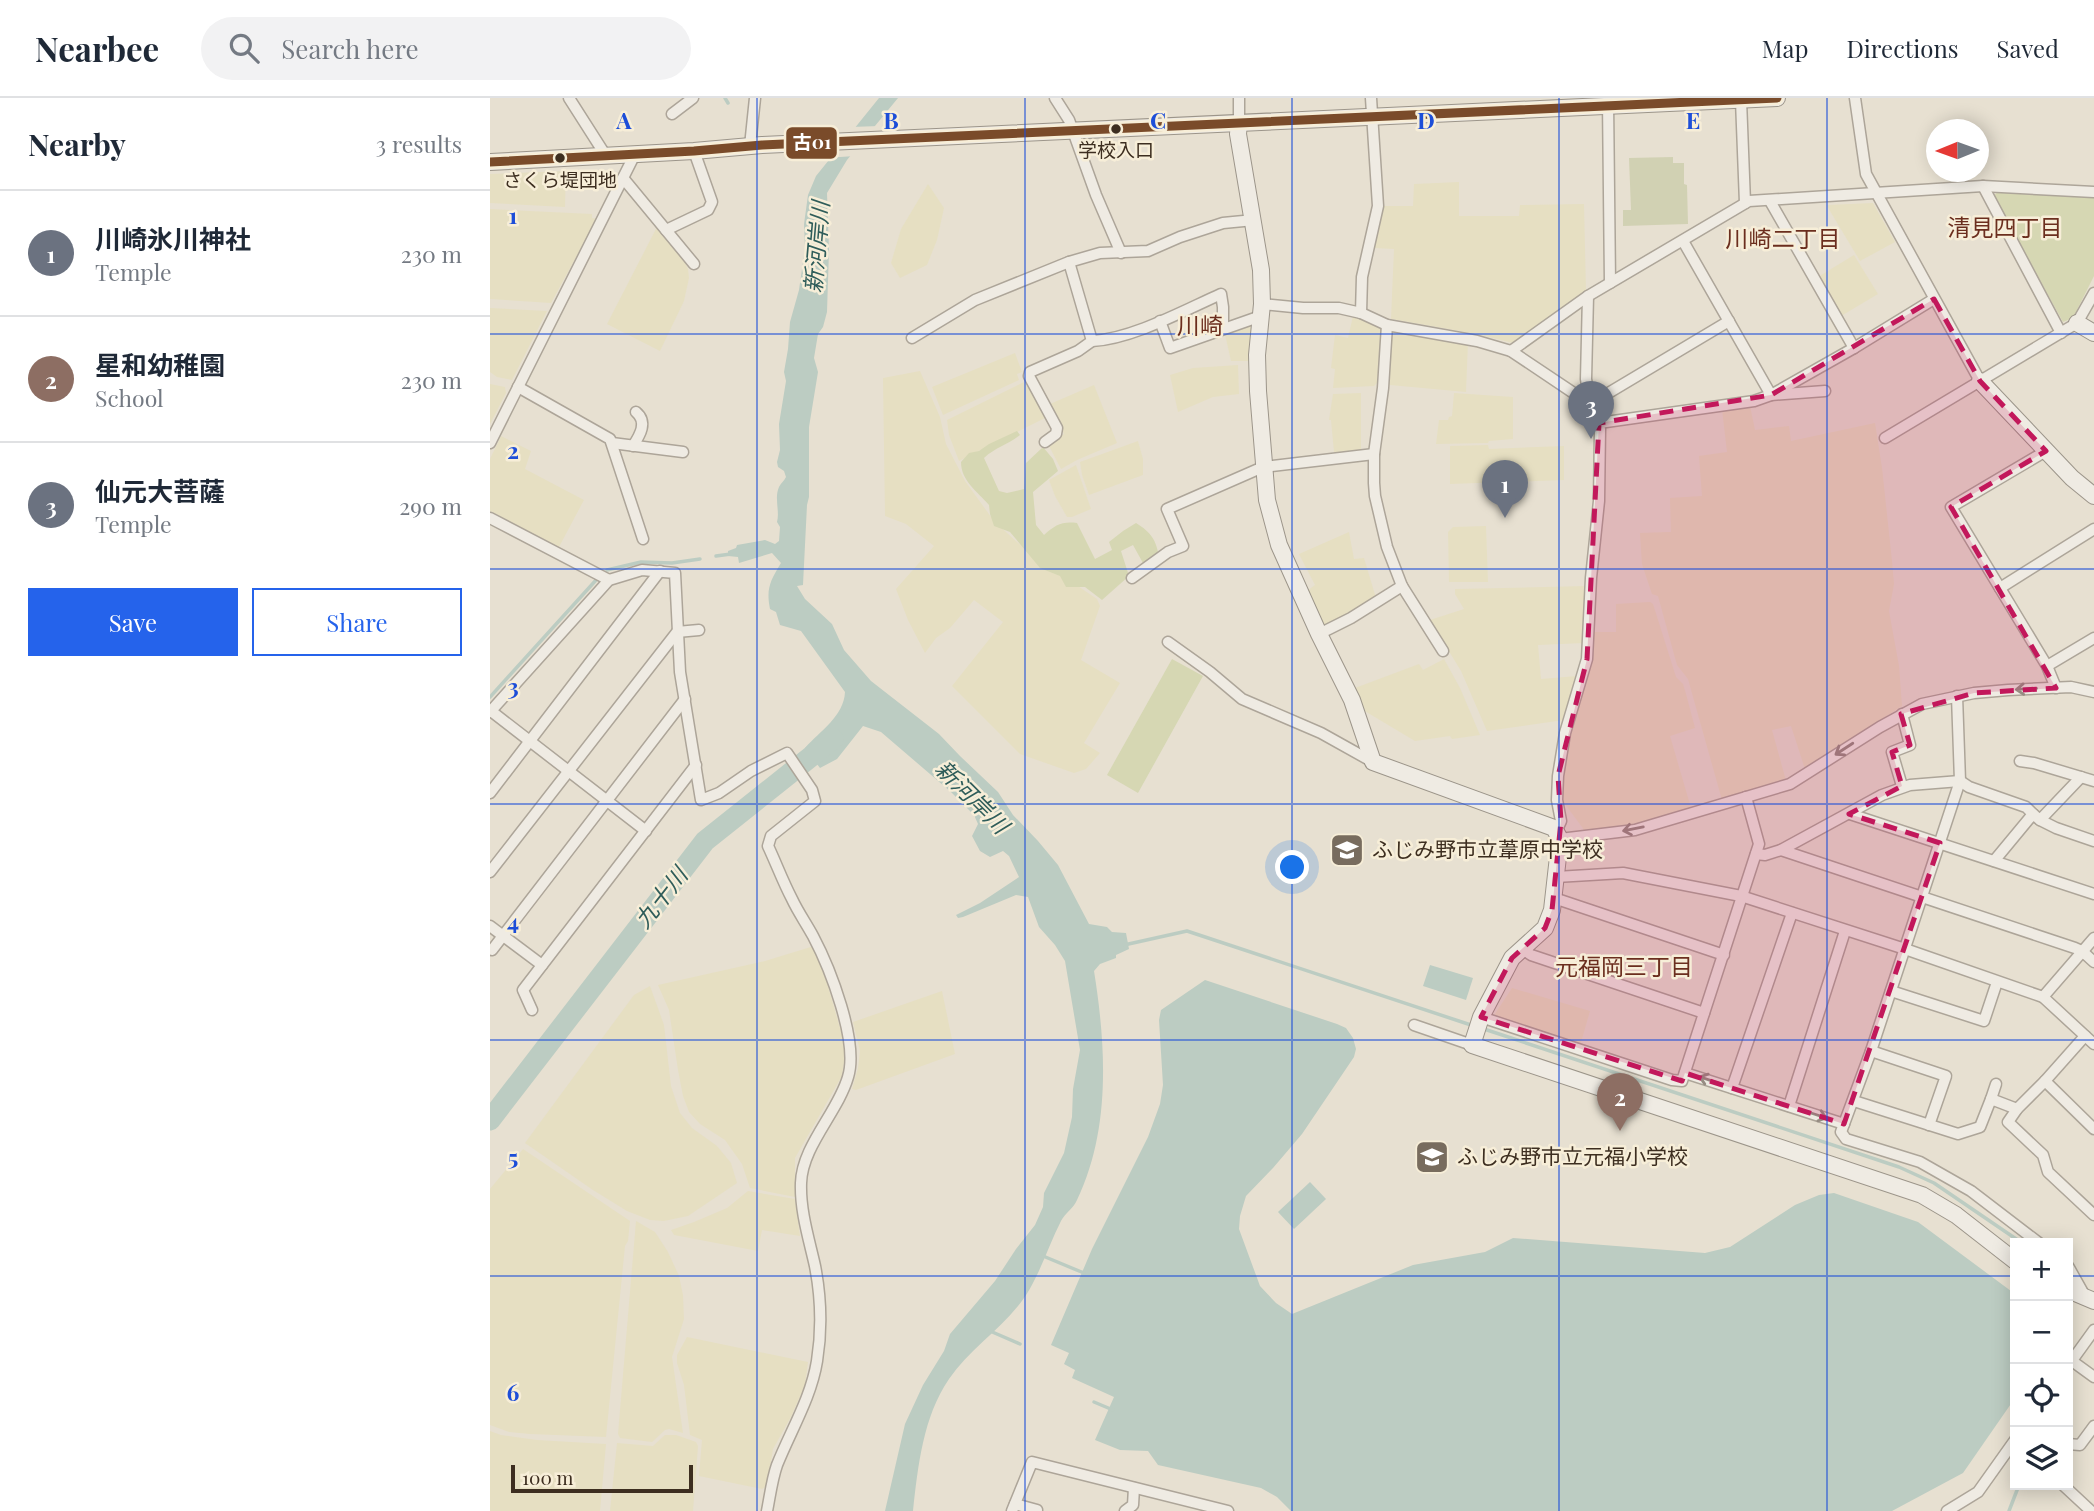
<!DOCTYPE html>
<meta charset="utf-8">
<style>
:root{--surface:#fff;--page:#f2f2f3;--text:#1f2937;--muted:#747a83;--line:#e0e1e3;--accent:#2563eb}
body{margin:0;font-family:"Playfair Display","Noto Sans JP",serif;background:var(--page);color:var(--text)}
.controls{position:absolute;right:21px;bottom:21px;display:grid;overflow:hidden;border-radius:0px;box-shadow:0 4px 18px #0003}
.controls button{width:63px;height:63px;display:grid;place-items:center;padding:0;border:0;border-bottom:2px solid var(--line);background:var(--surface);color:var(--text);font:35px sans-serif}
.compass{position:absolute;left:1436px;top:21px;width:63px;height:63px;border-radius:50%;background:var(--surface);box-shadow:0 4px 18px #0003;rotate:269deg}
.scale{position:absolute;left:21px;bottom:18px;width:182px;box-sizing:border-box;padding-left:7px;border:4px solid #3d2e20;border-top:0;font-size:19px;line-height:24px;white-space:nowrap;color:#3d2e20;-webkit-text-stroke:5px #f7eed8;paint-order:stroke}
.you{position:absolute;left:803px;top:770px;width:24px;height:24px;margin:-18px;border:5px solid #fff;border-radius:50%;background:#1a73e8;box-shadow:0 0 0 10px #1a73e833}
.badge{display:grid;place-items:center;width:46px;height:46px;border-radius:50%;background:var(--accent);color:#fff;font-size:23px;font-weight:700}
.pin{position:absolute;translate:-50% -58px;filter:drop-shadow(0 2px 4px #0008)}
.pin::after{content:'';position:absolute;top:37px;width:24px;height:21px;background:inherit;clip-path:polygon(0 0,100% 0,50% 100%)}
.list{margin:0;padding:0;list-style:none}
h2{display:flex;justify-content:space-between;align-items:center;height:91px;margin:0;padding:0 28px;font-size:30px}
h2 small{font-size:23px;font-weight:400;color:var(--muted)}
.list li{display:grid;grid-template-columns:46px 1fr auto;gap:21px;align-items:center;box-sizing:border-box;height:126px;padding:0 28px;border-top:2px solid var(--line)}
.list b{display:block;font-size:26px;white-space:nowrap}
.list p{margin:0;font-size:23px;white-space:nowrap;color:var(--muted)}
.list em{font-size:23px;font-style:normal;color:var(--muted)}
.actions{display:flex;gap:14px;padding:21px 28px}
.actions a{flex:1;padding:16px 0;border:2px solid var(--accent);border-radius:0px;text-align:center;font-size:24px;color:var(--accent)}
.actions .main{background:var(--accent);color:#fff}
.icon{flex:none;width:38px;height:38px;fill:none;stroke:currentColor;stroke-width:2;stroke-linecap:round;stroke-linejoin:round}
.map{position:relative;flex:none;width:1604px;height:1413px;overflow:hidden}
header{display:flex;align-items:center;gap:42px;box-sizing:border-box;height:98px;padding:0 35px;background:var(--surface);border-bottom:2px solid var(--line)}
header strong{font-size:33px}
nav{display:flex;gap:38px;margin-inline-start:auto;font-size:24px}
.search{width:490px;height:63px;background:var(--page);display:flex;align-items:center;gap:18px;box-sizing:border-box;padding:0 24px;border-radius:38px;color:var(--muted);font-size:26px}
main{display:flex}
aside{flex:1;background:var(--surface)}
.map>svg:first-child{display:block}
.farmland{fill:#e6dfc2}
.green{fill:#d6d7b3}
.cemetery{fill:#d1d1b3}
.water{fill:#bcccc2}
.pier{fill:#e7e0d1}
.lines{fill:none;stroke-linecap:round;stroke-linejoin:round}
.stream{stroke:#bcccc2;stroke-width:3.5}
.river{stroke:#bcccc2;stroke-width:21}
.street-casing{stroke:#ada599;stroke-width:13}
.secondary-casing{stroke:#9c958a;stroke-width:18}
.street{stroke:#efebe3;stroke-width:10}
.secondary{stroke:#efebe3;stroke-width:16}
.bus-1-casing{stroke:#f7eed8;stroke-width:14}
.bus-1{stroke:#7a4b2a;stroke-width:9}
.oneway{stroke:#968c82}
.marked{fill:#c2185b;fill-opacity:0.2;stroke:#c2185b;stroke-width:5;stroke-dasharray:14 9;stroke-linejoin:round}
.grid{fill:none;stroke:#1d4ed8;stroke-width:2;stroke-opacity:0.55}
.bus-dot{fill:#3d2e20;stroke:#f7eed8;stroke-width:2.5}
.labels{text-anchor:middle;stroke-width:5;stroke-linejoin:round;paint-order:stroke}
.bus-label{font-size:19px;fill:#3d2e20;stroke:#f7eed8}
.poi-label{font-size:21px;fill:#3d2e20;stroke:#f7eed8;text-anchor:start}
.neighbourhood-label{font-size:23px;fill:#6b2e1e;stroke:#f7eed8}
.water-label{font-size:23px;font-style:italic;fill:#2f5d5a;stroke:#f7eed8}
.grid-label{font-size:23px;text-anchor:middle;font-weight:bold;fill:#1d4ed8;stroke:#f7eed8;stroke-width:5;stroke-linejoin:round;paint-order:stroke}
.line-badge{stroke:#f7eed8;stroke-width:2.5}
.badge-label{font-size:19px;text-anchor:middle;font-weight:bold;fill:#fff}
</style>
<header>
<strong>Nearbee</strong>
<div class="search"><svg class="icon" aria-label="search" viewBox="0 0 24 24"><circle cx="10" cy="10" r="6"/><path d="M15 15l6 6"/></svg>Search here</div>
<nav><a>Map</a><a>Directions</a><a>Saved</a></nav>
</header>
<main>
<aside>
<h2>Nearby<small>3 results</small></h2>
<ul class="list">
<li><span class="badge" style="background:#6b7280">1</span><div><b>川崎氷川神社</b><p>Temple</p></div><em>230 m</em></li>
<li><span class="badge" style="background:#8d6e63">2</span><div><b>星和幼稚園</b><p>School</p></div><em>230 m</em></li>
<li><span class="badge" style="background:#6b7280">3</span><div><b>仙元大菩薩</b><p>Temple</p></div><em>290 m</em></li>
</ul>
<div class="actions"><a class="main">Save</a><a>Share</a></div>
</aside>
<div class="map">
<svg width="1604" height="1413" viewBox="0 0 1604 1413">
<rect width="100%" height="100%" fill="#e7e0d1"/>
<g class="farmland">
<polygon points="76,73 75,109 0,105 0,76"/>
<polygon points="969,84 969,118 1029,118 1030,107 1094,106 1096,193 1023,245 987,236 901,221 904,151 884,150 892,108 923,108 924,86"/>
<polygon points="438,86 454,110 447,142 437,167 410,180 401,165 411,131"/>
<polygon points="1383,105 1405,144 1370,163 1337,108 1338,107"/>
<polygon points="0,111 102,116 102,120 107,121 61,205 0,201"/>
<polygon points="168,127 193,160 198,171 199,180 194,203 170,253 117,226"/>
<polygon points="1364,157 1388,196 1351,218 1328,179"/>
<polygon points="0,210 57,213 22,282 7,279 0,274"/>
<polygon points="863,218 893,231 888,284 884,288 843,290 845,271 841,270 845,237 858,240"/>
<polygon points="762,226 759,263 741,263 734,232"/>
<polygon points="905,232 978,244 976,294 900,287 897,284 901,235"/>
<polygon points="525,255 532,274 527,276 529,282 453,317 442,289"/>
<polygon points="748,267 749,296 723,299 688,314 680,277 703,270"/>
<polygon points="430,273 450,319 456,346 475,383 504,423 539,455 607,501 610,508 591,562 630,585 594,645 610,655 596,671 584,675 530,656 462,588 513,524 484,502 460,530 446,540 435,555 418,522 406,491 444,448 416,426 395,418 393,280"/>
<polygon points="538,282 557,319 469,363 459,337 457,322"/>
<polygon points="0,286 15,289 16,295 0,326"/>
<polygon points="604,287 627,345 587,362 571,371 558,346 574,336 560,306"/>
<polygon points="871,295 871,354 847,357 844,354 841,322 839,322 843,296"/>
<polygon points="964,295 1023,299 1023,341 999,343 998,345 946,346 949,322 958,322 959,319 962,318"/>
<polygon points="1260,308 1265,332 1299,328 1301,343 1385,325 1392,370 1402,463 1404,486 1399,513 1409,568 1412,608 1315,671 1301,628 1282,632 1295,679 1294,683 1232,702 1198,581 1187,567 1168,498 1162,496 1152,466 1150,435 1181,434 1180,400 1212,398 1209,358 1237,354 1232,311"/>
<polygon points="11,338 41,353 35,371 94,402 69,449 0,413 0,361"/>
<polygon points="648,343 653,361 653,377 599,397 592,377 590,364"/>
<polygon points="998,347 999,351 1074,348 1074,382 960,386 960,348"/>
<polygon points="586,367 601,411 582,419 577,419 565,398 559,382"/>
<polygon points="996,428 998,484 959,484 958,434 963,429"/>
<polygon points="859,434 864,461 874,460 886,500 834,529 817,493 825,487 809,456"/>
<polygon points="1097,488 1094,545 1048,547 1051,581 1087,578 1074,622 997,633 971,573 940,522 974,511 965,496 965,491"/>
<polygon points="1160,504 1163,506 1186,579 1193,586 1196,596 1205,630 1180,638 1201,710 1160,723 1095,733 1072,702 1073,674 1103,534 1126,534 1126,506"/>
<polygon points="954,561 970,590 990,637 962,641 960,638 925,643 873,612 865,590 929,566 933,572"/>
<polygon points="324,848 338,888 356,951 352,978 305,1060 305,1099 260,1090 252,1066 235,1042 210,1026 199,1014 193,998 188,972 179,912 168,887 275,863"/>
<polygon points="160,888 174,927 181,988 190,1015 202,1030 227,1048 241,1065 247,1085 198,1118 174,1123 160,1122 137,1113 103,1092 35,1045 144,897"/>
<polygon points="1022,890 1100,913 1090,948 1003,919"/>
<polygon points="452,893 465,956 366,992 362,991 368,970 370,953 363,924"/>
<polygon points="33,1051 140,1123 138,1143 135,1148 116,1339 40,1336 19,1334 0,1327 0,1091"/>
<polygon points="258,1093 305,1101 310,1138 272,1132 268,1153 184,1137 181,1132 204,1124 237,1110"/>
<polygon points="146,1123 165,1134 178,1154 189,1178 193,1197 194,1221 182,1259 193,1335 179,1331 175,1332 162,1344 130,1340 128,1336"/>
<polygon points="197,1239 318,1264 315,1287 301,1319 283,1351 277,1388 272,1391 209,1378 212,1342 200,1337 194,1287 187,1265 187,1257"/>
<polygon points="0,1333 11,1337 47,1342 116,1346 110,1413 0,1413"/>
<polygon points="175,1337 186,1337 206,1344 208,1348 203,1413 120,1413 127,1345 163,1348"/>
</g>
<g class="green">
<polygon points="1508,94 1604,99 1604,178 1583,220 1573,224 1503,98"/>
<path d="M527 333 530 337C518 347 506 349 494 360L509 393 517 395 534 391 536 365 553 349 563 361 568 373 543 394 546 427 554 437C565 427 572 423 587 425L605 461 622 452 619 444 633 433 646 425C661 434 667 443 669 460L653 465 643 447 631 453 639 478 612 502 595 489H576L570 478 550 470 520 434 504 428 500 416 499 407C488 394 471 383 471 364L479 355 489 353 499 346Z"/>
<polygon points="682,561 713,578 648,695 617,677"/>
</g>
<polygon class="cemetery" points="1183,59 1183,65 1194,65 1194,86 1197,87 1198,126 1133,128 1133,112 1141,112 1139,60"/>
<g class="water">
<path d="M389 0H408L357 62 337 95 339 152 337 214 333 229 328 236 324 260 328 274 319 329V399L317 407 313 487 307 488 315 501 342 526 354 552 381 583 449 636 470 658 508 694 523 717 548 743 568 767 599 826 617 829 622 834 636 835 639 851 626 857V860L610 866 604 873C616 948 621 1031 587 1102 584 1110 575 1115 571 1123 557 1150 548 1184 528 1208 507 1234 478 1253 459 1281 433 1319 428 1368 423 1413H395L415 1326 433 1287 454 1253 460 1236 505 1183 526 1151 545 1127 553 1109 554 1095 574 1055 582 1019 583 991 590 952 575 863 565 847 549 829 538 799 526 797 473 819 468 820 466 817 490 805 529 779 519 758 513 753 500 759 490 753 482 738 488 726 484 717 461 694 391 634 373 628 347 661 330 670 315 650C330 633 354 618 355 594L311 533 290 527 286 514 280 511C276 491 280 483 291 465L282 455 249 465 248 459 238 458V453L246 450 247 447 275 442 285 446 289 443 290 429 287 424C290 413 284 400 289 389 291 385 294 383 296 379L294 373 288 369 287 364 290 352 289 326 296 283 294 274 298 251 300 224 309 192 315 150 314 126 318 97 326 78Z"/>
<polygon points="940,867 983,880 976,902 933,888"/>
<polygon points="715,882 847,926 856,930 863,940 866,951 864,959 812,1036 783,1070 756,1098 750,1118 749,1131 770,1188 786,1205 802,1216 923,1167 995,1154 1023,1140 1215,1155 1240,1149 1305,1107 1329,1097 1344,1095 1428,1124 1525,1196 1525,1300 1473,1375 1402,1413 801,1413 787,1399 771,1390 668,1367 658,1353 630,1352 605,1342 624,1299 582,1280 585,1272 574,1266 579,1255 561,1247 602,1151 658,1039 670,1006 673,987 669,922 671,912"/>
<polygon points="820,1084 836,1101 804,1131 788,1114"/>
</g>
<polygon class="pier" points="390,28 365,58 335,60 360,29"/>
<g class="lines">
<g class="stream">
<polyline points="235,0 238,5"/>
<polyline points="226,458 241,456"/>
<polyline points="117,472 151,464 182,465 210,461"/>
<polyline points="0,599 107,481"/>
<polyline points="634,847 697,833 984,928"/>
<polyline points="991,930 1409,1069 1444,1085 1532,1145"/>
<polyline points="553,1158 594,1175"/>
<polyline points="500,1233 530,1246"/>
<polyline points="1578,1292 1580,1289"/>
<polyline points="604,1304 623,1312"/>
<polyline points="1519,1413 1529,1387"/>
</g>
<polyline class="river" points="0,1022 215,743 343,641"/>
<g class="street-casing">
<g id="street">
<polyline points="79,0 116,58"/>
<polyline points="565,0 579,22 606,97 631,155"/>
<polyline points="1365,0 1376,76 1490,283"/>
<polyline points="1251,2 1255,105"/>
<polyline points="1118,3 1120,185"/>
<polyline points="182,16 203,0"/>
<polyline points="749,25 749,0"/>
<polyline points="260,48 265,0"/>
<polyline points="133,80 204,166"/>
<polyline points="1493,88 1571,235"/>
<polyline points="1280,103 1364,250"/>
<polyline points="176,132 218,112 222,104 204,53"/>
<polyline points="1193,143 1281,297 1364,250 1444,201"/>
<polyline points="1098,198 1096,281 1100,306 1239,223"/>
<polyline points="772,206 813,210 849,210 871,215 897,227 987,243 1021,253 1100,306 1110,331 1109,403 1101,480 1097,561 1075,635 1068,678 1067,702 1071,723 1066,734"/>
<polyline points="871,215 872,179 888,108 881,0"/>
<polyline points="670,223 680,250 771,218"/>
<polyline points="897,227 893,290 884,356 884,385 885,398 897,449 912,488 953,553"/>
<polyline points="422,240 485,202 579,164 610,155 658,153 690,139 733,125 764,122"/>
<path d="M602 243C642 241 693 213 731 196L733 209V231"/>
<polyline points="1021,253 1098,198 1259,103 1493,88 1604,94"/>
<polyline points="28,289 120,341 153,441"/>
<polyline points="1109,325 1264,303 1281,297 1335,293"/>
<polyline points="1395,340 1587,225 1604,195"/>
<polyline points="555,344 566,336 567,330 539,278 540,274 588,253 602,243 579,164"/>
<polyline points="0,345 145,56"/>
<polyline points="122,345 193,354"/>
<path d="M143 348C150 337 158 324 146 314"/>
<polyline points="1556,353 1461,409 1557,568 1566,590"/>
<polyline points="0,420 119,482"/>
<polyline points="642,480 678,454 693,448 677,411 773,369 884,356"/>
<polyline points="1510,490 1604,431"/>
<polyline points="829,536 861,520 912,488"/>
<polyline points="678,544 720,574 752,601 831,635 883,664"/>
<polyline points="1557,568 1604,540"/>
<polyline points="1467,598 1470,683 1381,953 1351,1034 1356,1041 1430,1064 1481,1093 1549,1145"/>
<polyline points="1,613 156,733"/>
<path d="M0 614 119 482 152 472 185 475 190 574 211 702 229 695 261 673 297 655 322 692 325 703 281 738 278 748C286 765 293 784 302 801 308 814 316 825 323 838 340 870 369 944 358 979 348 1014 312 1048 311 1085 310 1113 319 1141 325 1168 331 1199 332 1232 327 1263 321 1300 301 1332 287 1367 282 1381 280 1398 277 1413"/>
<polyline points="1530,663 1544,665 1604,683"/>
<polyline points="1412,688 1402,654 1420,647 1412,616"/>
<polyline points="0,695 170,473"/>
<polyline points="1360,716 1604,796"/>
<polyline points="1550,722 1566,730 1604,743"/>
<polyline points="1070,741 1145,732 1300,686 1390,629 1432,606 1484,595 1518,592 1581,589 1604,594"/>
<polyline points="1291,752 1585,850 1592,853 1604,864"/>
<polyline points="1266,756 1275,757 1291,752 1392,697 1420,687 1470,683 1479,689 1536,709 1543,716"/>
<polyline points="1504,763 1543,716 1550,722 1591,679"/>
<polyline points="0,774 187,534 209,532"/>
<polyline points="1066,779 1133,775 1251,798 1415,851 1553,899 1604,946"/>
<polyline points="1064,800 1234,857"/>
<polyline points="0,828 52,867"/>
<polyline points="1031,850 1041,857 1214,915"/>
<polyline points="2,852 195,601"/>
<polyline points="1401,893 1494,923 1507,884"/>
<polyline points="1553,899 1604,840"/>
<polyline points="42,912 33,892 206,667"/>
<polyline points="991,919 1182,982 1192,983 1269,746 1256,699"/>
<polyline points="924,927 982,947"/>
<polyline points="1381,953 1456,978 1439,1027"/>
<polyline points="1195,975 1354,1026"/>
<polyline points="1555,983 1595,938"/>
<polyline points="1242,990 1302,815"/>
<polyline points="1501,1001 1506,986"/>
<polyline points="1364,1003 1468,1036 1490,1029 1501,1001 1527,1011"/>
<polyline points="1299,1008 1355,833"/>
<polyline points="1604,1031 1555,983 1527,1011 1518,1024 1553,1057 1558,1074 1604,1117"/>
<polyline points="1578,1168 1596,1200"/>
<polyline points="1582,1263 1604,1279"/>
<polyline points="1578,1268 1604,1232"/>
<polyline points="1578,1346 1590,1347 1604,1328"/>
<polyline points="1573,1387 1601,1413"/>
<polyline points="525,1406 547,1412"/>
<polyline points="522,1413 542,1364 738,1413"/>
<polyline points="635,1413 643,1407 644,1390"/>
<polyline points="1457,1413 1488,1394 1525,1342"/>
</g>
</g>
<g class="secondary-casing">
<g id="secondary">
<polyline points="749,25 748,36 771,172 772,206 767,257 768,293 777,402 789,447 829,536 862,602 883,664 1064,730 1070,741 1062,812 1055,830 1022,860 991,919 982,947 1432,1097 1466,1117 1525,1163"/>
<polyline points="0,64 204,53 272,47 1287,0"/>
<polyline points="1587,225 1604,235"/>
<polyline points="1490,283 1582,380 1604,398"/>
<polyline points="1578,1192 1604,1203"/>
</g>
</g>
<use href="#street" class="street"/>
<use href="#secondary" class="secondary"/>
<g class="bus-1-casing">
<polyline id="bus-1" points="0,64 204,53 272,47 1287,0"/>
</g>
<use href="#bus-1" class="bus-1"/>
</g>
<defs><path id="oneway-shaft" d="M-6 0H5M1.5-3L5.5 0L1.5 3" fill="none" stroke-width="1.6" stroke-linecap="round" stroke-linejoin="round" transform="scale(1.75)"/></defs>
<g class="oneway">
<use href="#oneway-shaft" transform="translate(1536 591) rotate(177)"/>
<use href="#oneway-shaft" transform="translate(1354 651) rotate(147)"/>
<use href="#oneway-shaft" transform="translate(1143 731) rotate(169)"/>
<use href="#oneway-shaft" transform="translate(1219 982) rotate(-161)"/>
<use href="#oneway-shaft" transform="translate(1327 1017) rotate(18)"/>
</g>
<path class="marked" d="M1444 201 1490 283 1556 353 1461 409 1566 590 1484 595 1411 616 1420 647 1402 654 1412 688 1359 716 1450 745 1354 1026 1195 975 1192 983 991 919 1022 860 1055 830 1062 812 1071 723 1068 678 1097 561 1109 325 1281 297Z"/>
<path class="grid" d="M267 0V1413M535 0V1413M802 0V1413M1069 0V1413M1337 0V1413M0 236H1604M0 471H1604M0 706H1604M0 942H1604M0 1178H1525M1578 1178H1604"/>
<defs>
<g id="school-square" transform="scale(1.75)"><rect x="-9" y="-9" width="18" height="18" rx="4" fill="#786c5e" stroke="#f7eed8"/><path d="M0-5L7-2L0 1L-7-2ZM-4 1L0 2.5L4 1V4Q0 6-4 4Z" fill="#fff"/></g>
</defs>
<g fill-rule="evenodd">
<use href="#school-square" x="857" y="752"/>
<use href="#school-square" x="942" y="1059"/>
</g>
<g class="bus-dot">
<circle cx="626" cy="31" r="6"/>
<circle cx="70" cy="60" r="6"/>
</g>
<g class="labels">
<g class="bus-label">
<text x="626" y="59">学校入口</text>
<text x="70" y="89">さくら堤団地</text>
</g>
<g class="poi-label">
<text x="882" y="759">ふじみ野市立葦原中学校</text>
<text x="967" y="1066">ふじみ野市立元福小学校</text>
</g>
<g class="neighbourhood-label">
<text x="1515" y="138">清見四丁目</text>
<text x="1293" y="149">川崎二丁目</text>
<text x="710" y="236">川崎</text>
<text x="1134" y="877">元福岡三丁目</text>
</g>
<g class="water-label">
<text transform="translate(327 149) rotate(-85)" y="8">新河岸川</text>
<text transform="translate(482 699) rotate(45)" y="8">新河岸川</text>
<text transform="translate(171 800) rotate(-52)" y="8">九十川</text>
</g>
</g>
<g class="grid-label">
<text x="134" y="31">A</text>
<text x="401" y="31">B</text>
<text x="668" y="31">C</text>
<text x="936" y="31">D</text>
<text x="1203" y="31">E</text>
<text x="23" y="126">1</text>
<text x="23" y="361">2</text>
<text x="23" y="597">3</text>
<text x="23" y="832">4</text>
<text x="23" y="1068">5</text>
<text x="23" y="1303">6</text>
</g>
<rect class="line-badge" x="295" y="28" width="53" height="34" rx="7" fill="#7a4b2a"/>
<g class="badge-label">
<text x="322" y="51">古01</text>
</g>
</svg>
<div class="controls">
<button>+</button>
<button>−</button>
<button><svg class="icon" aria-label="locate" viewBox="0 0 24 24"><circle cx="12" cy="12" r="6"/><path d="M12 2v4M12 18v4M2 12h4M18 12h4"/></svg></button>
<button><svg class="icon" aria-label="layers" viewBox="0 0 24 24"><path d="M12 4l9 5-9 5-9-5zM3 14l9 5 9-5"/></svg></button>
</div>
<svg class="compass" viewBox="-18 -18 36 36"><path d="M0-13l5 13h-10z" fill="#e53935"/><path d="M0 13l5-13h-10z" fill="#747a83"/></svg>
<div class="scale">100 m</div>
<div class="you"></div>
<div class="pin badge" style="left:1015px;top:420px;background:#6b7280">1</div>
<div class="pin badge" style="left:1130px;top:1033px;background:#8d6e63">2</div>
<div class="pin badge" style="left:1101px;top:341px;background:#6b7280">3</div>
</div>
</main>
